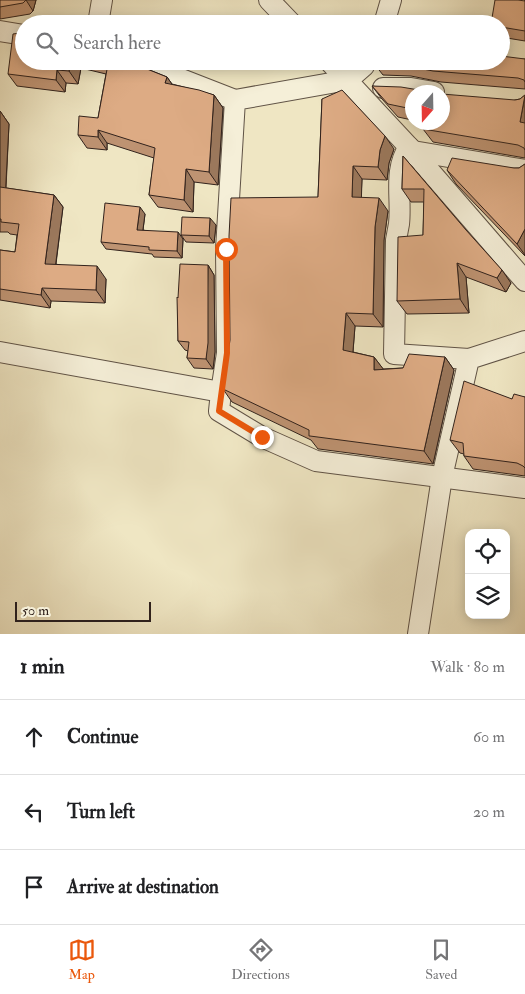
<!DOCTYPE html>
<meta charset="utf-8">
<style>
:root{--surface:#fff;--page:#f2f2f2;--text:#202124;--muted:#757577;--line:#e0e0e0;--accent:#ea580c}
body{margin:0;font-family:"IM FELL Double Pica",serif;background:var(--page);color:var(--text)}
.controls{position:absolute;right:15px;bottom:15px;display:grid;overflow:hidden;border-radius:10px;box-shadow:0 2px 12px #0003}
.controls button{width:45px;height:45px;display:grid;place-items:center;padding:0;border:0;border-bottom:1px solid var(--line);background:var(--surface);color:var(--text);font:25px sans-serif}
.compass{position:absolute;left:405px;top:85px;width:45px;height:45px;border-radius:50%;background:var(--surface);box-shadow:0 2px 12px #0003;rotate:200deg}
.scale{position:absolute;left:15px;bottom:12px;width:136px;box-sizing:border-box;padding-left:5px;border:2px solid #31221c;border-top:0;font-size:14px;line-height:18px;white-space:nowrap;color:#31221c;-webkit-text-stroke:4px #f5efd8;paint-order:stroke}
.stop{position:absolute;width:15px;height:15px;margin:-11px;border:4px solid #ea580c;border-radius:50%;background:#fff}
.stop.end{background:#ea580c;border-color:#fff;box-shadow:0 1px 5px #0008}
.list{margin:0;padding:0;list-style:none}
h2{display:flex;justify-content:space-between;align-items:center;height:65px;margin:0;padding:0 20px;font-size:21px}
h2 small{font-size:16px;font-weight:400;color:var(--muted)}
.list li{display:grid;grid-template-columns:32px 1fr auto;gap:15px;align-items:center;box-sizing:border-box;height:75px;padding:0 20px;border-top:1px solid var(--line)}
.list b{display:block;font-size:19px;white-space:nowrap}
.list em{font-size:16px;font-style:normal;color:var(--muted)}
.icon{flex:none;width:28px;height:28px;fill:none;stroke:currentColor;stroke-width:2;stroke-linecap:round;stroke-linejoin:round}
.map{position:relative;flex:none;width:525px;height:634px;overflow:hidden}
.search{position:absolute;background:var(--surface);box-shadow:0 2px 12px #0003;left:15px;right:15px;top:15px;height:55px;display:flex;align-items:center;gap:12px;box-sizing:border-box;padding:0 18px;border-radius:28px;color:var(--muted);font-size:19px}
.sheet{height:290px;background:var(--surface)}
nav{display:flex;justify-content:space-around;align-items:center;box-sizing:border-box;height:70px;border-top:1px solid var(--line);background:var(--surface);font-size:14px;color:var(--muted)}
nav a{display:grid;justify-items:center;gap:2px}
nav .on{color:var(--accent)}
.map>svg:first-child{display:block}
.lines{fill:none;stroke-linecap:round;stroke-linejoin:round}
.minor-casing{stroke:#605346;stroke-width:22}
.minor{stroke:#f5efd8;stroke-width:20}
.wall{fill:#be9372;stroke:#31221c}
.shaded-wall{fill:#9b785c;stroke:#31221c}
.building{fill:#ddab84;stroke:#31221c}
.route{stroke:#ea580c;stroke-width:6}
</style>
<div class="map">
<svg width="525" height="634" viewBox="0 0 525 634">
<rect width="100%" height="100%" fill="#efe6c3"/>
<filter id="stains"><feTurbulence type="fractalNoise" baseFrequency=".004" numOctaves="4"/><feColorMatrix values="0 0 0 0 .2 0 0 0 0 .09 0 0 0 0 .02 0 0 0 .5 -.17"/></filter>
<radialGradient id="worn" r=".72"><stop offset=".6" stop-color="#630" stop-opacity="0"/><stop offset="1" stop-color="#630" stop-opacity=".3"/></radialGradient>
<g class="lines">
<g class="minor-casing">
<g id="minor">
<polyline points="269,0 292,24"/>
<polyline points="98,24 102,0"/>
<polyline points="384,24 391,0"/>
<polyline points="0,31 24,35"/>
<polyline points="135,61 235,100"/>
<polyline points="329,61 409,147 525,281"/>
<polyline points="383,88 411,88 434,92"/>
<path d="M409 147C393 170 402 198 399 224 398 229 397 235 396 240L394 354 469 359"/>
<polyline points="413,151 525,170"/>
<polyline points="0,352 221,392 219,411 262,437 316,461 525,488"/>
<polyline points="221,392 227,353 226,249 235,100 348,80 364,66 366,61"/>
<polyline points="418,634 442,477 469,359 525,341"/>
</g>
</g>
<use href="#minor" class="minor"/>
</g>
<g class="wall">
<polygon points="0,0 36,0 33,11 30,14 0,19"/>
<polygon points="525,0 525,41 501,37 501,24"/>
<polygon points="525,59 525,89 441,82 411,76 383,75 372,61 501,61"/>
<polygon points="24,61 127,61 167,77 172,84 214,95 223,108 218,185 194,182 193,212 158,207 149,195 154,158 107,143 107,150 87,148 78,135 98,118 106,74 81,68 78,84 66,83 65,92 17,86 8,74"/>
<polygon points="372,86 412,92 412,120 398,117 382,99"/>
<polygon points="525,95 525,158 433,142 423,129 424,123 422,122 442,122 515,100 520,99"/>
<polygon points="322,99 394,149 389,163 387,180 362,179 361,198 388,211 384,240 383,327 355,326 353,352 374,357 383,369 403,368 445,357 454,370 433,464 319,449 318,449 311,440 232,402 223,389 318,197"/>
<polygon points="0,111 9,124 6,188 54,195 63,207 56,264 106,279 105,303 51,301 50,308 0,300 0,250 15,252 17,235 10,234 8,232 0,232"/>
<polygon points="403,156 511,283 506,292 466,277 469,313 407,314 397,301 423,235 424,202 411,202 402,189"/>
<polygon points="525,164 525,256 456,184 447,170 519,168"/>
<polygon points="145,214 143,230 183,239 182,258 154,257 152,254 106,249 101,242"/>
<polygon points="216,225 214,243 186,242 181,235"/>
<polygon points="208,265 214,275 215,352 213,369 194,368 187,358 188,351 185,350 178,341 178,298"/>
<polygon points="525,397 525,476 473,469 464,456 464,454 460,453 450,440 512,399"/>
</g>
<g class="shaded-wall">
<polygon points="26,0 36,0 33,11"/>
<polygon points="71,61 76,61 81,68 78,84 69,71"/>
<polygon points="57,70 66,83 65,92 56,80"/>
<polygon points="167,77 176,90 165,83"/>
<polygon points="214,95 223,108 218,185 209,172"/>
<polygon points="525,96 525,129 520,122"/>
<polygon points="0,111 9,124 5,200 0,192"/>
<polygon points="98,130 107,143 107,150 98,137"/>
<polygon points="385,136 394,149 389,163 387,180 378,167 380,150"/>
<polygon points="353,166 362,179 361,210 352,197"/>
<polygon points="186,169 194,182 193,212 184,200"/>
<polygon points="54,195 63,207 54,277 45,264"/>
<polygon points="379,198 388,211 384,240 383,327 373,314 375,227"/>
<polygon points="140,207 145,214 142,237 137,230"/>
<polygon points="210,218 216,225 214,243 209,236"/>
<polygon points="525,229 525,255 517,244"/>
<polygon points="178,232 183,239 182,258 177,251"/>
<polygon points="457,263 466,277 469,313 460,299"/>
<polygon points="208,265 214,275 215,352 213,369 206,359"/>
<polygon points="97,266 106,279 105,303 96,290"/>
<polygon points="502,270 511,283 506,292 497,278"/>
<polygon points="42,288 51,301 50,308 41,295"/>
<polygon points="346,313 355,326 352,363 343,350"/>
<polygon points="374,357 384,370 374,370"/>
<polygon points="445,357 454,370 433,464 424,451"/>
</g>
<g class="building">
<polygon points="0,0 26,0 23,3 0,7"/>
<polygon points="495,0 518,0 525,1 525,31 501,27 501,24 491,24"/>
<polygon points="24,29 24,61 71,61 69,71 57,70 56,80 8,74 13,34 20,33"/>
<polygon points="501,56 525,59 525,82 524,80 518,78 433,71 403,65 375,64 375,61 501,61"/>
<polygon points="96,61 127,61 167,77 165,83 199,90 214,95 209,172 186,169 184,200 149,195 155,148 98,130 98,137 78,135 79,116 98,118 108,64"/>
<polygon points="372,86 401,87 431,92 412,92 412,109 388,104"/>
<polygon points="342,90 385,136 380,150 378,167 353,166 352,197 379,198 375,227 373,314 346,313 343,350 374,357 374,370 403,368 409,354 445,357 424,451 310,436 309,436 309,430 223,389 230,340 229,236 231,198 318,197 322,99"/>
<polygon points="442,94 515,100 520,99 525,95 520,122 525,123 525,150 524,148 518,145 423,129 424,122 442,122"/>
<polygon points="403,156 466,230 502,270 497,278 457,263 460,299 397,301 398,237 423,235 424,189 402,189"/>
<polygon points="452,158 514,168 519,168 525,164 525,229 517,244 447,170"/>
<polygon points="0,187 54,195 45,264 97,266 96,290 42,288 41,295 0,289 0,250 15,252 19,224 1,222 1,219 0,219"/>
<polygon points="105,203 140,207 137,230 178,232 177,251 149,250 149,247 101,242"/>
<polygon points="182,217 210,218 209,236 181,235"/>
<polygon points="180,264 208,265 208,343 206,359 187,358 189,342 178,341 177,297 178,298"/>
<polygon points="464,381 512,399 514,394 525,397 525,468 523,466 517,463 464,456 463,443 450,440"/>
</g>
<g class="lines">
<polyline class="route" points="226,249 227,353 219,411 262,437"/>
</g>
<rect width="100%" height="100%" filter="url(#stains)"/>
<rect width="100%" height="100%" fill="url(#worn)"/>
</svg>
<div class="controls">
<button><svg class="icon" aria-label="locate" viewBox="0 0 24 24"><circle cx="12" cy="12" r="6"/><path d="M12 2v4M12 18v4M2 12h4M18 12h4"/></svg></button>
<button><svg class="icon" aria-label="layers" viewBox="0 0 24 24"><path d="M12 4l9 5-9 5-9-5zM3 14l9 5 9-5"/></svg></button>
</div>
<svg class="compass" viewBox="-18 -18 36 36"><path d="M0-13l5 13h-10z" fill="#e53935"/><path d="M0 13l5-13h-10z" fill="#757577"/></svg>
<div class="scale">50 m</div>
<div class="stop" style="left:226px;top:249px"></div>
<div class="stop end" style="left:262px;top:437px"></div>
<div class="search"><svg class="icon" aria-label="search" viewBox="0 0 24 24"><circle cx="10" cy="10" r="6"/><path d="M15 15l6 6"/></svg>Search here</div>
</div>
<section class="sheet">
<h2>1 min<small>Walk · 80 m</small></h2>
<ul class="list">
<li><svg class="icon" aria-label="ahead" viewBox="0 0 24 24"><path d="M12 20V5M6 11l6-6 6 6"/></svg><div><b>Continue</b></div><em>60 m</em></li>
<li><svg class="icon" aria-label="left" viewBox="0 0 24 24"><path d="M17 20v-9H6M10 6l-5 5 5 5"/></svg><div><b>Turn left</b></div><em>20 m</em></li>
<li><svg class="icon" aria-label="arrive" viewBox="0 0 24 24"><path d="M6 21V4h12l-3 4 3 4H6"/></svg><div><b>Arrive at destination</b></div></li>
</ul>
</section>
<nav>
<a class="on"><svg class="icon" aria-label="map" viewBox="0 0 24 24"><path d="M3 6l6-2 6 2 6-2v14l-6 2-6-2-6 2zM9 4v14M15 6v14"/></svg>Map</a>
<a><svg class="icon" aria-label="directions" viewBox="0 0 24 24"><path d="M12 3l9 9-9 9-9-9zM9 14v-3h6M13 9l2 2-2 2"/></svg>Directions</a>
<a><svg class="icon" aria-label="saved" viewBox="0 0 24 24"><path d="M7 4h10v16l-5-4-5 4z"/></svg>Saved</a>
</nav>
